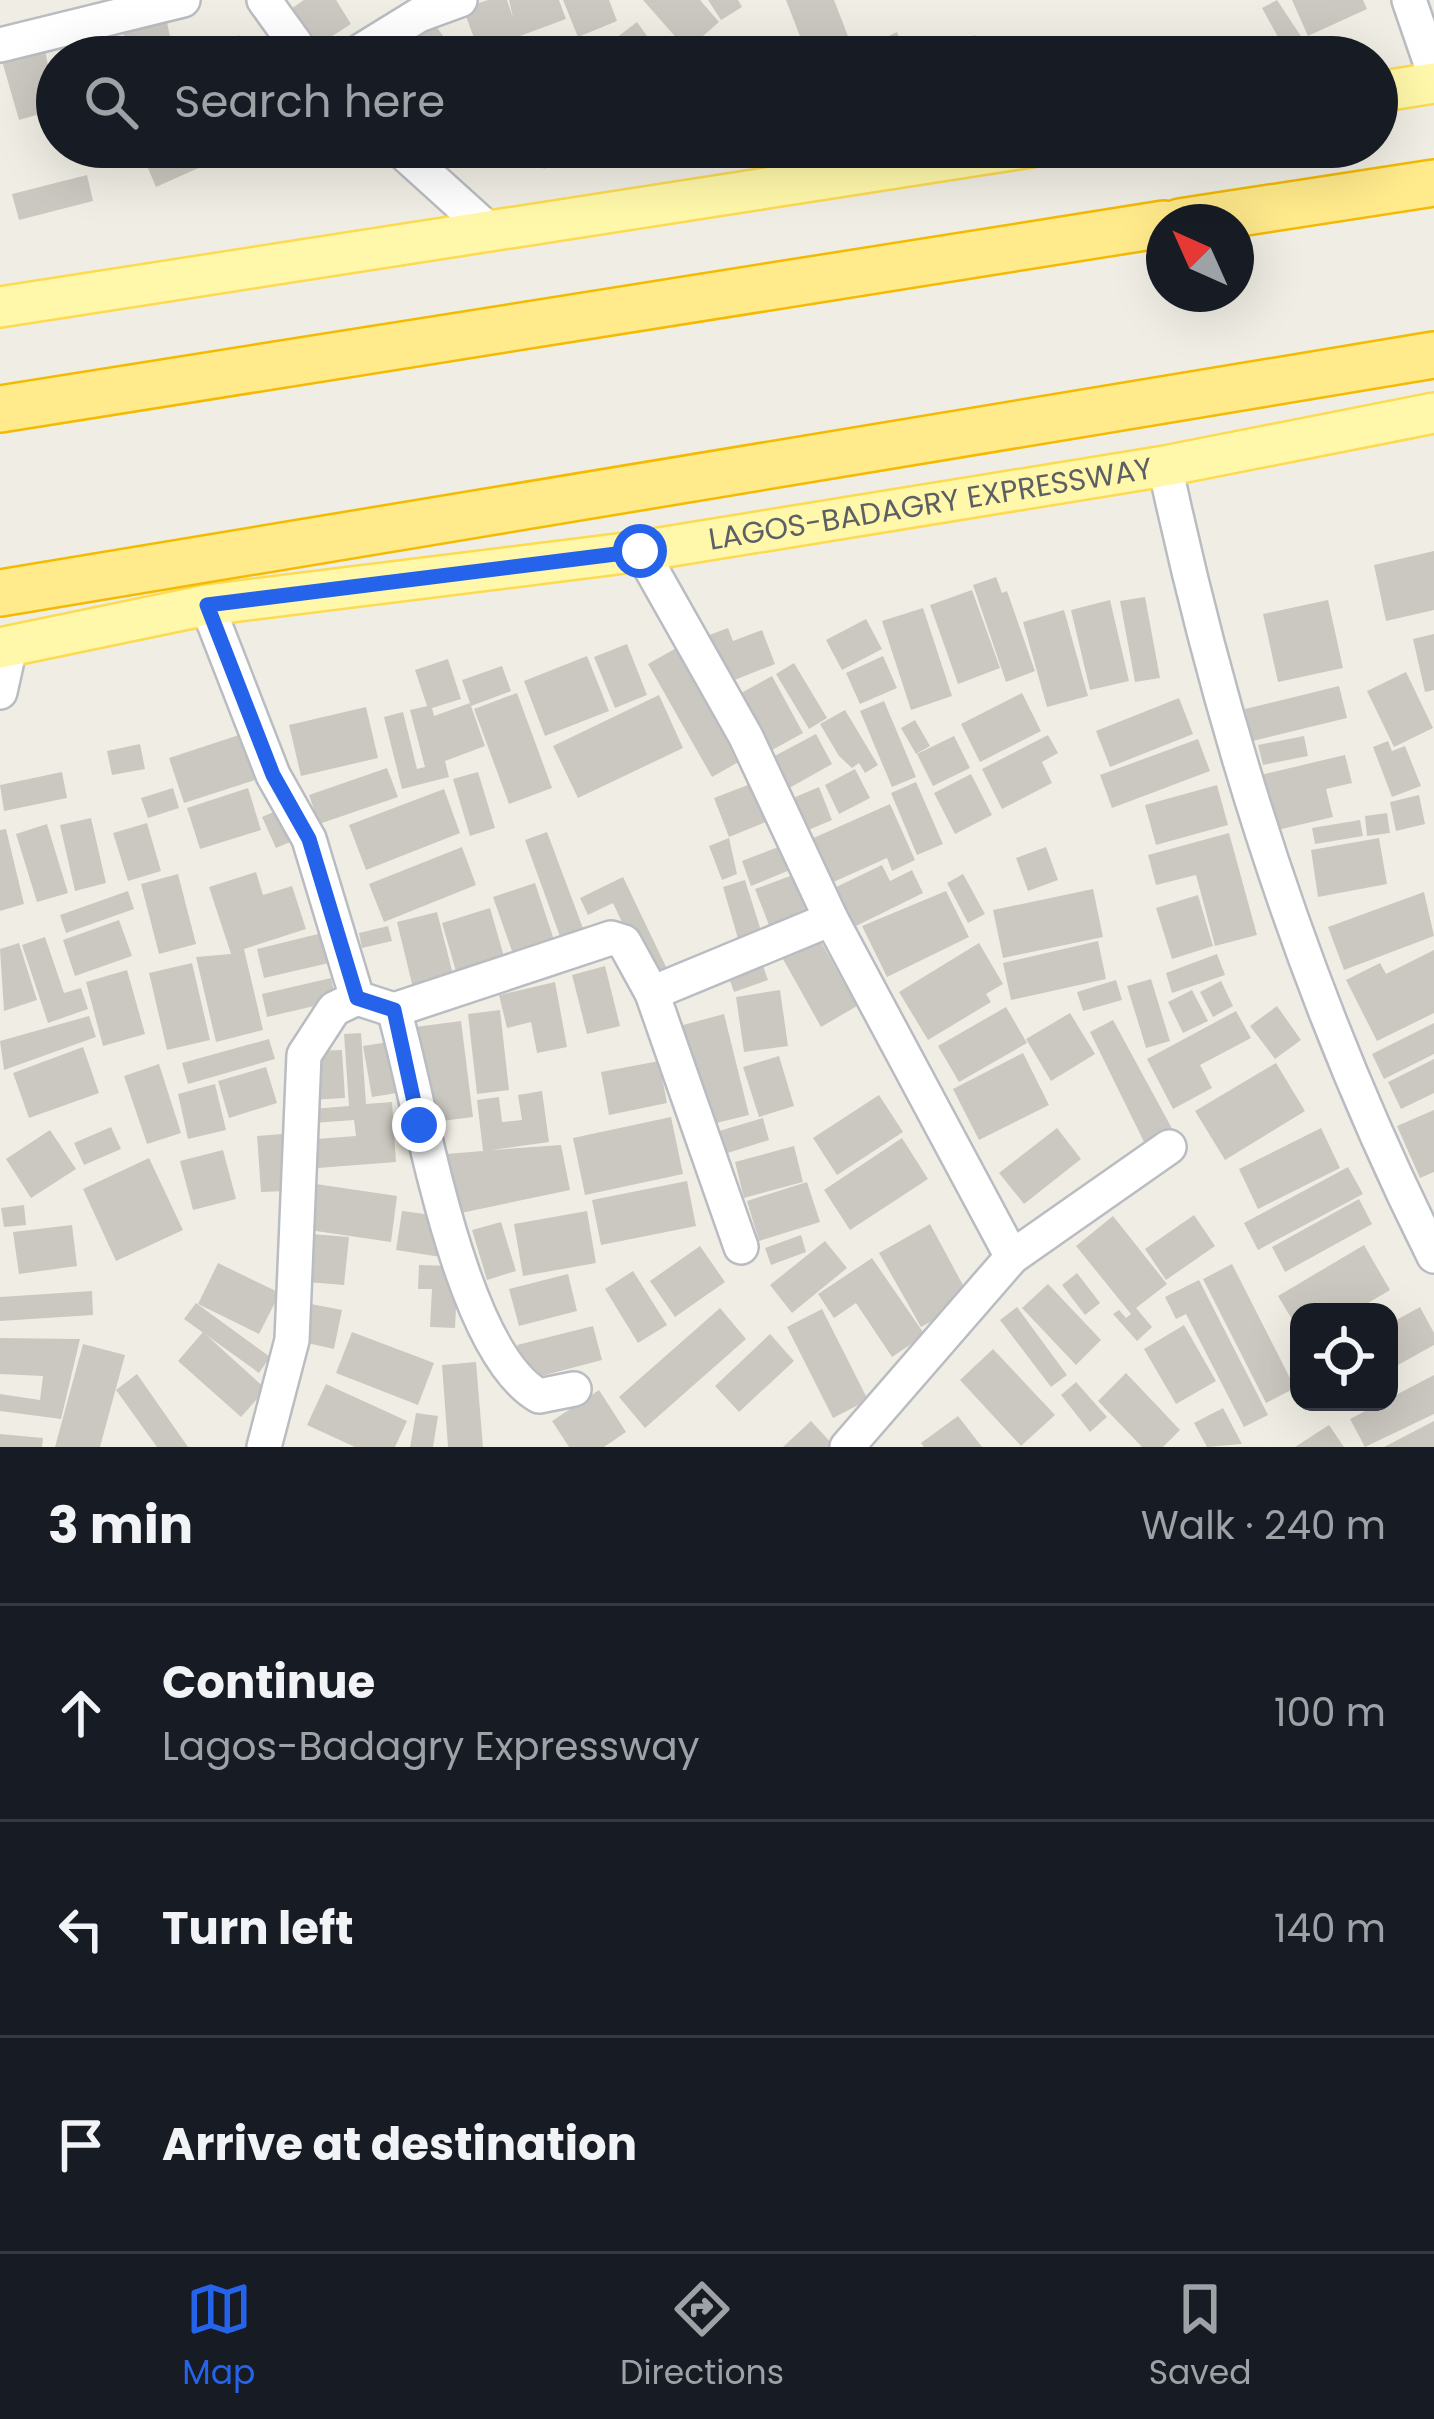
<!DOCTYPE html>
<meta charset="utf-8">
<style>
:root{--surface:#171b24;--page:#20242c;--text:#f1f3f6;--muted:#9ea1a6;--line:#363941;--accent:#2563eb}
body{margin:0;font-family:Poppins,sans-serif;background:var(--page);color:var(--text)}
.controls{position:absolute;right:36px;bottom:36px;display:grid;overflow:hidden;border-radius:24px;box-shadow:0 12px 48px #0002}
.controls button{width:108px;height:108px;display:grid;place-items:center;padding:0;border:0;border-bottom:3px solid var(--line);background:var(--surface);color:var(--text);font:60px sans-serif}
.compass{position:absolute;left:1146px;top:204px;width:108px;height:108px;border-radius:50%;background:var(--surface);box-shadow:0 12px 48px #0002;rotate:315deg}
.stop{position:absolute;width:36px;height:36px;margin:-27px;border:9px solid #2563eb;border-radius:50%;background:#fff}
.stop.end{background:#2563eb;border-color:#fff;box-shadow:0 3px 12px #0008}
.list{margin:0;padding:0;list-style:none}
h2{display:flex;justify-content:space-between;align-items:center;height:156px;margin:0;padding:0 48px;font-size:51px}
h2 small{font-size:39px;font-weight:400;color:var(--muted)}
.list li{display:grid;grid-template-columns:78px 1fr auto;gap:36px;align-items:center;box-sizing:border-box;height:216px;padding:0 48px;border-top:3px solid var(--line)}
.list b{display:block;font-size:45px;white-space:nowrap}
.list p{margin:0;font-size:39px;white-space:nowrap;color:var(--muted)}
.list em{font-size:39px;font-style:normal;color:var(--muted)}
.icon{flex:none;width:66px;height:66px;fill:none;stroke:currentColor;stroke-width:2;stroke-linecap:round;stroke-linejoin:round}
.map{position:relative;flex:none;width:1434px;height:1447px;overflow:hidden}
.search{position:absolute;background:var(--surface);box-shadow:0 12px 48px #0002;left:36px;right:36px;top:36px;height:132px;display:flex;align-items:center;gap:30px;box-sizing:border-box;padding:0 42px;border-radius:66px;color:var(--muted);font-size:45px}
.sheet{height:804px;background:var(--surface)}
nav{display:flex;justify-content:space-around;align-items:center;box-sizing:border-box;height:168px;border-top:3px solid var(--line);background:var(--surface);font-size:33px;color:var(--muted)}
nav a{display:grid;justify-items:center;gap:6px}
nav .on{color:var(--accent)}
.map>svg:first-child{display:block}
.building{fill:#cbc8c1}
.lines{fill:none;stroke-linecap:round;stroke-linejoin:round}
.minor-casing{stroke:#b9bcc1;stroke-width:38}
.major-casing{stroke:#fdda4f;stroke-width:44}
.highway-casing{stroke:#f4ba00;stroke-width:50}
.minor{stroke:#fff;stroke-width:33}
.major{stroke:#fff8aa;stroke-width:39}
.highway{stroke:#ffea8c;stroke-width:45}
.route{stroke:#2563eb;stroke-width:15}
.labels{text-anchor:middle;stroke-width:9;stroke-linejoin:round;paint-order:stroke}
.street-label{font-size:30px;fill:#5c6066;stroke:#fff}
</style>
<div class="map">
<svg width="1434" height="1447" viewBox="0 0 1434 1447">
<rect width="100%" height="100%" fill="#f0eee4"/>
<g class="building">
<polygon points="304,0 336,0 351,24 306,53 282,15"/>
<polygon points="488,0 507,0 513,18 509,0 559,0 566,19 520,36 526,50 481,57 463,8"/>
<polygon points="563,0 609,0 617,21 578,37"/>
<polygon points="643,0 700,0 719,22 687,50"/>
<polygon points="708,0 738,0 742,7 721,20"/>
<polygon points="786,0 834,0 856,57 808,57"/>
<polygon points="1277,0 1310,50 1297,57 1289,57 1262,8"/>
<polygon points="1292,0 1363,0 1367,9 1308,36"/>
<polygon points="166,17 174,57 128,57 122,27"/>
<polygon points="431,19 458,57 431,57 413,32"/>
<polygon points="637,22 654,46 639,57 609,57 603,48"/>
<polygon points="111,28 118,57 75,57 71,38"/>
<polygon points="897,32 905,51 921,44 927,57 873,57 868,46"/>
<polygon points="239,35 250,57 200,57"/>
<polygon points="975,35 983,57 953,57 949,45"/>
<polygon points="1105,37 1109,57 1040,57 1039,51"/>
<polygon points="43,41 57,109 19,120 0,54"/>
<polygon points="139,147 195,147 203,166 156,187"/>
<polygon points="527,147 571,147 544,169"/>
<polygon points="87,175 93,201 19,220 12,194"/>
<polygon points="1434,551 1434,610 1386,621 1374,565"/>
<polygon points="996,577 1002,593 1007,591 1035,671 1006,682 973,585"/>
<polygon points="972,590 1000,668 958,684 930,605"/>
<polygon points="1145,597 1160,678 1135,682 1120,601"/>
<polygon points="1110,600 1129,681 1090,690 1071,610"/>
<polygon points="1328,600 1343,668 1278,682 1263,614"/>
<polygon points="923,608 952,696 911,710 882,621"/>
<polygon points="1064,610 1088,696 1047,707 1023,622"/>
<polygon points="866,619 882,649 842,670 826,640"/>
<polygon points="728,628 733,641 762,630 775,664 722,685 704,637"/>
<polygon points="1434,634 1434,690 1425,692 1413,639"/>
<polygon points="687,642 751,755 712,777 648,664"/>
<polygon points="627,644 647,695 615,708 594,657"/>
<polygon points="587,656 609,711 545,736 524,681"/>
<polygon points="883,656 897,688 860,704 846,673"/>
<polygon points="448,659 461,699 432,708 434,716 470,703 485,746 445,761 449,777 402,789 384,717 403,712 417,769 425,767 410,710 427,706 415,670"/>
<polygon points="794,663 827,718 809,729 776,674"/>
<polygon points="502,666 511,691 471,706 462,680"/>
<polygon points="1406,672 1433,728 1394,747 1367,691"/>
<polygon points="772,676 803,733 763,755 732,698"/>
<polygon points="1339,686 1347,718 1253,741 1245,709"/>
<polygon points="517,693 552,788 509,804 474,709"/>
<polygon points="1022,693 1041,731 980,762 961,724"/>
<polygon points="659,695 683,748 578,798 553,746"/>
<polygon points="1179,698 1193,734 1110,767 1096,731"/>
<polygon points="884,701 916,777 892,787 860,711"/>
<polygon points="366,707 378,758 301,776 289,725"/>
<polygon points="845,710 878,765 865,773 859,763 852,768 839,756 820,724"/>
<polygon points="915,720 930,746 916,754 901,728"/>
<polygon points="816,734 832,764 784,791 767,760"/>
<polygon points="239,735 255,780 184,803 169,758"/>
<polygon points="1048,735 1058,753 1042,762 1052,783 1002,809 982,769"/>
<polygon points="954,736 970,768 933,786 917,754"/>
<polygon points="1304,736 1308,756 1263,765 1258,745"/>
<polygon points="1198,739 1210,771 1112,808 1100,775"/>
<polygon points="1388,741 1392,751 1405,746 1421,786 1392,797 1373,747"/>
<polygon points="140,744 145,769 112,775 107,751"/>
<polygon points="1345,755 1352,783 1326,789 1333,817 1273,831 1260,775"/>
<polygon points="387,768 398,797 319,824 309,795"/>
<polygon points="855,769 870,798 839,814 825,785"/>
<polygon points="62,772 67,798 4,811 0,785"/>
<polygon points="478,772 495,828 470,836 453,779"/>
<polygon points="971,774 992,815 955,834 934,793"/>
<polygon points="916,782 943,844 917,855 891,793"/>
<polygon points="753,783 768,821 729,837 714,798"/>
<polygon points="1217,785 1228,825 1156,845 1145,805"/>
<polygon points="819,787 832,820 799,834 786,801"/>
<polygon points="173,788 179,808 148,818 141,798"/>
<polygon points="248,788 261,830 200,849 187,808"/>
<polygon points="444,789 460,833 366,870 349,825"/>
<polygon points="1419,795 1425,824 1396,831 1390,802"/>
<polygon points="890,804 915,860 892,871 887,858 829,884 809,840"/>
<polygon points="283,808 297,839 276,848 262,817"/>
<polygon points="1387,813 1390,833 1367,836 1365,816"/>
<polygon points="91,818 106,883 75,891 60,825"/>
<polygon points="1360,820 1363,836 1315,844 1312,828"/>
<polygon points="147,823 161,871 128,881 113,833"/>
<polygon points="47,824 68,893 37,902 16,834"/>
<polygon points="6,829 24,904 0,911 0,830"/>
<polygon points="547,832 584,931 561,939 525,840"/>
<polygon points="1229,833 1257,935 1215,946 1196,875 1156,885 1148,855"/>
<polygon points="729,838 737,874 722,880 709,846"/>
<polygon points="1379,838 1387,884 1318,897 1311,850"/>
<polygon points="781,846 790,870 751,886 742,861"/>
<polygon points="462,847 476,885 384,922 369,884"/>
<polygon points="1046,847 1058,880 1028,891 1016,858"/>
<polygon points="882,865 890,881 912,870 923,893 850,929 830,890"/>
<polygon points="256,872 263,895 292,886 306,929 244,949 263,1030 216,1042 196,957 231,954 209,887"/>
<polygon points="798,873 816,921 774,938 755,889"/>
<polygon points="178,874 196,944 159,954 141,884"/>
<polygon points="963,874 985,914 968,923 947,883"/>
<polygon points="623,877 669,973 650,982 613,903 588,915 580,898"/>
<polygon points="745,880 762,934 739,942 723,887"/>
<polygon points="535,883 554,940 513,954 493,897"/>
<polygon points="1093,889 1103,937 1003,958 993,910"/>
<polygon points="128,891 134,909 66,933 60,915"/>
<polygon points="946,891 969,937 887,977 862,926"/>
<polygon points="1424,892 1434,936 1344,970 1328,927"/>
<polygon points="1198,895 1213,946 1172,959 1156,908"/>
<polygon points="490,908 507,967 459,982 442,923"/>
<polygon points="437,912 455,982 414,992 397,922"/>
<polygon points="119,920 132,956 75,976 63,940"/>
<polygon points="388,926 392,941 362,948 359,933"/>
<polygon points="322,933 329,963 264,978 257,949"/>
<polygon points="816,933 857,1006 821,1027 778,950"/>
<polygon points="45,937 64,993 81,988 88,1009 48,1023 22,945"/>
<polygon points="1098,941 1106,979 1011,1000 1003,963"/>
<polygon points="19,943 37,1000 4,1011 0,949"/>
<polygon points="979,943 1003,984 986,994 991,1002 928,1040 899,992"/>
<polygon points="1434,950 1434,1013 1377,1041 1346,980 1380,963 1386,974"/>
<polygon points="1217,954 1225,975 1172,993 1166,973"/>
<polygon points="192,963 210,1040 167,1050 149,973"/>
<polygon points="762,963 768,980 734,992 728,975"/>
<polygon points="605,966 620,1026 587,1034 572,975"/>
<polygon points="127,970 145,1034 103,1046 86,982"/>
<polygon points="331,978 336,1001 267,1017 262,994"/>
<polygon points="1151,979 1170,1041 1146,1048 1127,986"/>
<polygon points="1116,980 1122,1000 1083,1011 1077,992"/>
<polygon points="1221,981 1233,1006 1213,1017 1200,992"/>
<polygon points="555,982 567,1047 537,1053 531,1022 507,1028 499,995"/>
<polygon points="780,990 788,1046 744,1052 736,997"/>
<polygon points="1192,990 1208,1021 1183,1033 1168,1002"/>
<polygon points="1277,1006 1301,1040 1275,1059 1250,1026"/>
<polygon points="1006,1007 1027,1043 959,1082 938,1046"/>
<polygon points="500,1010 509,1090 477,1094 468,1014"/>
<polygon points="1236,1011 1251,1038 1200,1065 1212,1088 1173,1109 1147,1059"/>
<polygon points="1070,1013 1095,1054 1051,1081 1026,1039"/>
<polygon points="724,1014 749,1115 708,1125 683,1025"/>
<polygon points="89,1016 96,1037 4,1070 0,1041"/>
<polygon points="1113,1020 1175,1134 1147,1148 1090,1032"/>
<polygon points="461,1021 473,1117 427,1123 415,1027"/>
<polygon points="1434,1023 1434,1054 1384,1079 1372,1054"/>
<polygon points="361,1033 366,1104 392,1102 396,1162 318,1168 316,1139 356,1136 354,1120 313,1123 312,1109 349,1106 344,1034"/>
<polygon points="269,1039 275,1059 188,1084 182,1063"/>
<polygon points="389,1042 397,1093 372,1097 363,1046"/>
<polygon points="83,1047 99,1093 29,1118 13,1073"/>
<polygon points="342,1050 345,1098 311,1100 309,1051"/>
<polygon points="1023,1053 1049,1105 979,1140 953,1089"/>
<polygon points="779,1056 794,1106 759,1117 743,1067"/>
<polygon points="1434,1059 1434,1093 1401,1109 1388,1082"/>
<polygon points="659,1061 667,1103 609,1115 601,1072"/>
<polygon points="1276,1063 1305,1111 1225,1160 1195,1111"/>
<polygon points="159,1064 181,1133 147,1144 124,1076"/>
<polygon points="266,1067 277,1103 229,1118 218,1081"/>
<polygon points="215,1084 226,1130 188,1139 178,1094"/>
<polygon points="542,1091 549,1142 491,1150 561,1145 570,1190 456,1214 446,1154 483,1151 477,1100 499,1097 502,1122 522,1120 518,1095"/>
<polygon points="879,1095 903,1132 837,1175 813,1138"/>
<polygon points="1434,1110 1434,1172 1420,1178 1397,1126"/>
<polygon points="671,1117 683,1174 585,1195 573,1138"/>
<polygon points="763,1118 769,1140 715,1157 709,1134"/>
<polygon points="111,1127 121,1149 84,1165 74,1143"/>
<polygon points="1057,1128 1081,1159 1024,1204 999,1173"/>
<polygon points="1321,1128 1340,1168 1258,1209 1239,1169"/>
<polygon points="50,1130 76,1169 31,1198 6,1159"/>
<polygon points="282,1134 286,1191 261,1192 257,1136"/>
<polygon points="902,1138 928,1179 850,1230 824,1190"/>
<polygon points="794,1146 803,1182 744,1198 735,1162"/>
<polygon points="223,1150 236,1199 193,1210 180,1161"/>
<polygon points="149,1158 183,1230 116,1261 83,1189"/>
<polygon points="1348,1167 1363,1194 1258,1250 1244,1223"/>
<polygon points="687,1181 696,1226 601,1245 592,1200"/>
<polygon points="807,1182 820,1222 759,1241 747,1201"/>
<polygon points="316,1184 397,1196 391,1242 309,1230"/>
<polygon points="1359,1199 1372,1224 1285,1272 1272,1247"/>
<polygon points="24,1205 26,1225 4,1227 1,1208"/>
<polygon points="402,1211 447,1217 441,1257 396,1250"/>
<polygon points="587,1211 596,1263 523,1276 514,1224"/>
<polygon points="1194,1215 1215,1246 1166,1280 1145,1249"/>
<polygon points="1113,1216 1167,1284 1136,1308 1152,1327 1137,1341 1113,1314 1119,1310 1126,1318 1131,1314 1076,1246"/>
<polygon points="501,1222 516,1271 487,1280 472,1230"/>
<polygon points="930,1224 971,1300 921,1327 879,1253"/>
<polygon points="72,1225 77,1266 19,1274 13,1232"/>
<polygon points="312,1234 349,1237 344,1285 307,1282"/>
<polygon points="801,1235 806,1252 771,1265 765,1248"/>
<polygon points="825,1241 847,1268 792,1313 770,1285"/>
<polygon points="1364,1245 1390,1290 1353,1312 1299,1312 1299,1331 1278,1296"/>
<polygon points="700,1246 725,1282 675,1317 650,1281"/>
<polygon points="872,1258 925,1335 892,1357 856,1303 834,1318 818,1294"/>
<polygon points="218,1263 280,1293 259,1334 198,1304"/>
<polygon points="1232,1264 1295,1388 1266,1403 1203,1279"/>
<polygon points="419,1265 458,1266 455,1328 430,1327 432,1289 418,1289"/>
<polygon points="633,1271 667,1325 638,1343 605,1289"/>
<polygon points="1077,1273 1100,1303 1085,1315 1062,1285"/>
<polygon points="568,1274 577,1311 519,1326 509,1289"/>
<polygon points="1199,1280 1268,1415 1244,1427 1186,1314 1176,1319 1165,1297"/>
<polygon points="1048,1284 1101,1340 1076,1365 1022,1308"/>
<polygon points="92,1291 93,1315 0,1321 0,1297"/>
<polygon points="196,1303 270,1357 259,1373 184,1319"/>
<polygon points="311,1304 342,1310 334,1349 303,1342"/>
<polygon points="1017,1307 1067,1375 1051,1387 1000,1320"/>
<polygon points="1420,1307 1434,1333 1434,1345 1389,1370 1389,1324"/>
<polygon points="720,1308 746,1339 645,1428 619,1397"/>
<polygon points="822,1309 868,1400 833,1418 787,1327"/>
<polygon points="1184,1325 1216,1381 1176,1404 1144,1349"/>
<polygon points="593,1326 602,1360 526,1380 517,1345"/>
<polygon points="203,1332 266,1389 241,1417 178,1361"/>
<polygon points="352,1332 434,1363 418,1405 336,1373"/>
<polygon points="770,1334 794,1361 739,1412 715,1386"/>
<polygon points="0,1338 80,1339 61,1419 0,1411 0,1394 40,1400 43,1376 0,1374"/>
<polygon points="83,1344 125,1355 100,1447 55,1447"/>
<polygon points="993,1349 1055,1415 1021,1446 960,1380"/>
<polygon points="476,1362 483,1447 448,1447 442,1365"/>
<polygon points="1126,1373 1180,1430 1163,1447 1142,1447 1098,1401"/>
<polygon points="137,1374 188,1447 157,1447 116,1390"/>
<polygon points="1434,1375 1434,1414 1365,1447 1350,1419"/>
<polygon points="1076,1382 1107,1417 1090,1432 1061,1395"/>
<polygon points="326,1384 407,1421 395,1447 355,1447 307,1425"/>
<polygon points="599,1390 626,1432 604,1447 569,1447 552,1421"/>
<polygon points="1223,1408 1242,1444 1207,1447 1194,1423"/>
<polygon points="416,1413 438,1416 433,1447 410,1447"/>
<polygon points="958,1416 982,1447 924,1447 921,1443"/>
<polygon points="811,1421 835,1447 783,1447"/>
<polygon points="1434,1421 1434,1447 1384,1447"/>
<polygon points="1329,1425 1344,1447 1295,1447"/>
<polygon points="0,1434 43,1438 42,1447 0,1447"/>
</g>
<g class="lines">
<g class="minor-casing">
<g id="minor">
<polyline points="264,0 305,57"/>
<polyline points="1409,0 1434,73"/>
<polyline points="0,45 183,0"/>
<polyline points="351,57 419,15 460,0"/>
<polyline points="397,147 492,233"/>
<path d="M1165 466C1223 737 1309 1007 1434 1256"/>
<polyline points="641,551 746,737 831,919 1012,1257"/>
<path d="M207 605 273 775 309 839 357 998 394 1010C421 1101 457 1349 539 1396L574 1389"/>
<polyline points="0,692 10,647"/>
<polyline points="394,1010 611,938 624,942 652,993"/>
<polyline points="741,1247 652,993 831,919"/>
<polyline points="264,1447 292,1340 304,1055 334,1009 357,998"/>
<polyline points="847,1447 1012,1257 1169,1147"/>
</g>
</g>
<g class="major-casing">
<g id="major">
<polyline points="1377,92 1434,83"/>
<polyline points="0,307 1031,147"/>
<path id="s1" d="M0 648 207 605 641 551 1165 466 1434 413"/>
</g>
</g>
<g class="highway-casing">
<g id="highway">
<polyline points="1180,222 1434,183"/>
<polyline points="0,409 1164,224"/>
<polyline points="0,593 1434,355"/>
</g>
</g>
<use href="#minor" class="minor"/>
<use href="#major" class="major"/>
<use href="#highway" class="highway"/>
</g>
<g class="lines">
<polyline class="route" points="419,1125 394,1010 357,998 309,839 273,775 207,605 640,551"/>
</g>
<g class="labels">
<g class="street-label">
<text dy="10" stroke="none"><textPath href="#s1" startOffset="942">LAGOS-BADAGRY EXPRESSWAY</textPath></text>
</g>
</g>
</svg>
<div class="controls">
<button><svg class="icon" aria-label="locate" viewBox="0 0 24 24"><circle cx="12" cy="12" r="6"/><path d="M12 2v4M12 18v4M2 12h4M18 12h4"/></svg></button>
</div>
<svg class="compass" viewBox="-18 -18 36 36"><path d="M0-13l5 13h-10z" fill="#e53935"/><path d="M0 13l5-13h-10z" fill="#9ea1a6"/></svg>
<div class="stop" style="left:640px;top:551px"></div>
<div class="stop end" style="left:419px;top:1125px"></div>
<div class="search"><svg class="icon" aria-label="search" viewBox="0 0 24 24"><circle cx="10" cy="10" r="6"/><path d="M15 15l6 6"/></svg>Search here</div>
</div>
<section class="sheet">
<h2>3 min<small>Walk · 240 m</small></h2>
<ul class="list">
<li><svg class="icon" aria-label="ahead" viewBox="0 0 24 24"><path d="M12 20V5M6 11l6-6 6 6"/></svg><div><b>Continue</b><p>Lagos-Badagry Expressway</p></div><em>100 m</em></li>
<li><svg class="icon" aria-label="left" viewBox="0 0 24 24"><path d="M17 20v-9H6M10 6l-5 5 5 5"/></svg><div><b>Turn left</b></div><em>140 m</em></li>
<li><svg class="icon" aria-label="arrive" viewBox="0 0 24 24"><path d="M6 21V4h12l-3 4 3 4H6"/></svg><div><b>Arrive at destination</b></div></li>
</ul>
</section>
<nav>
<a class="on"><svg class="icon" aria-label="map" viewBox="0 0 24 24"><path d="M3 6l6-2 6 2 6-2v14l-6 2-6-2-6 2zM9 4v14M15 6v14"/></svg>Map</a>
<a><svg class="icon" aria-label="directions" viewBox="0 0 24 24"><path d="M12 3l9 9-9 9-9-9zM9 14v-3h6M13 9l2 2-2 2"/></svg>Directions</a>
<a><svg class="icon" aria-label="saved" viewBox="0 0 24 24"><path d="M7 4h10v16l-5-4-5 4z"/></svg>Saved</a>
</nav>
